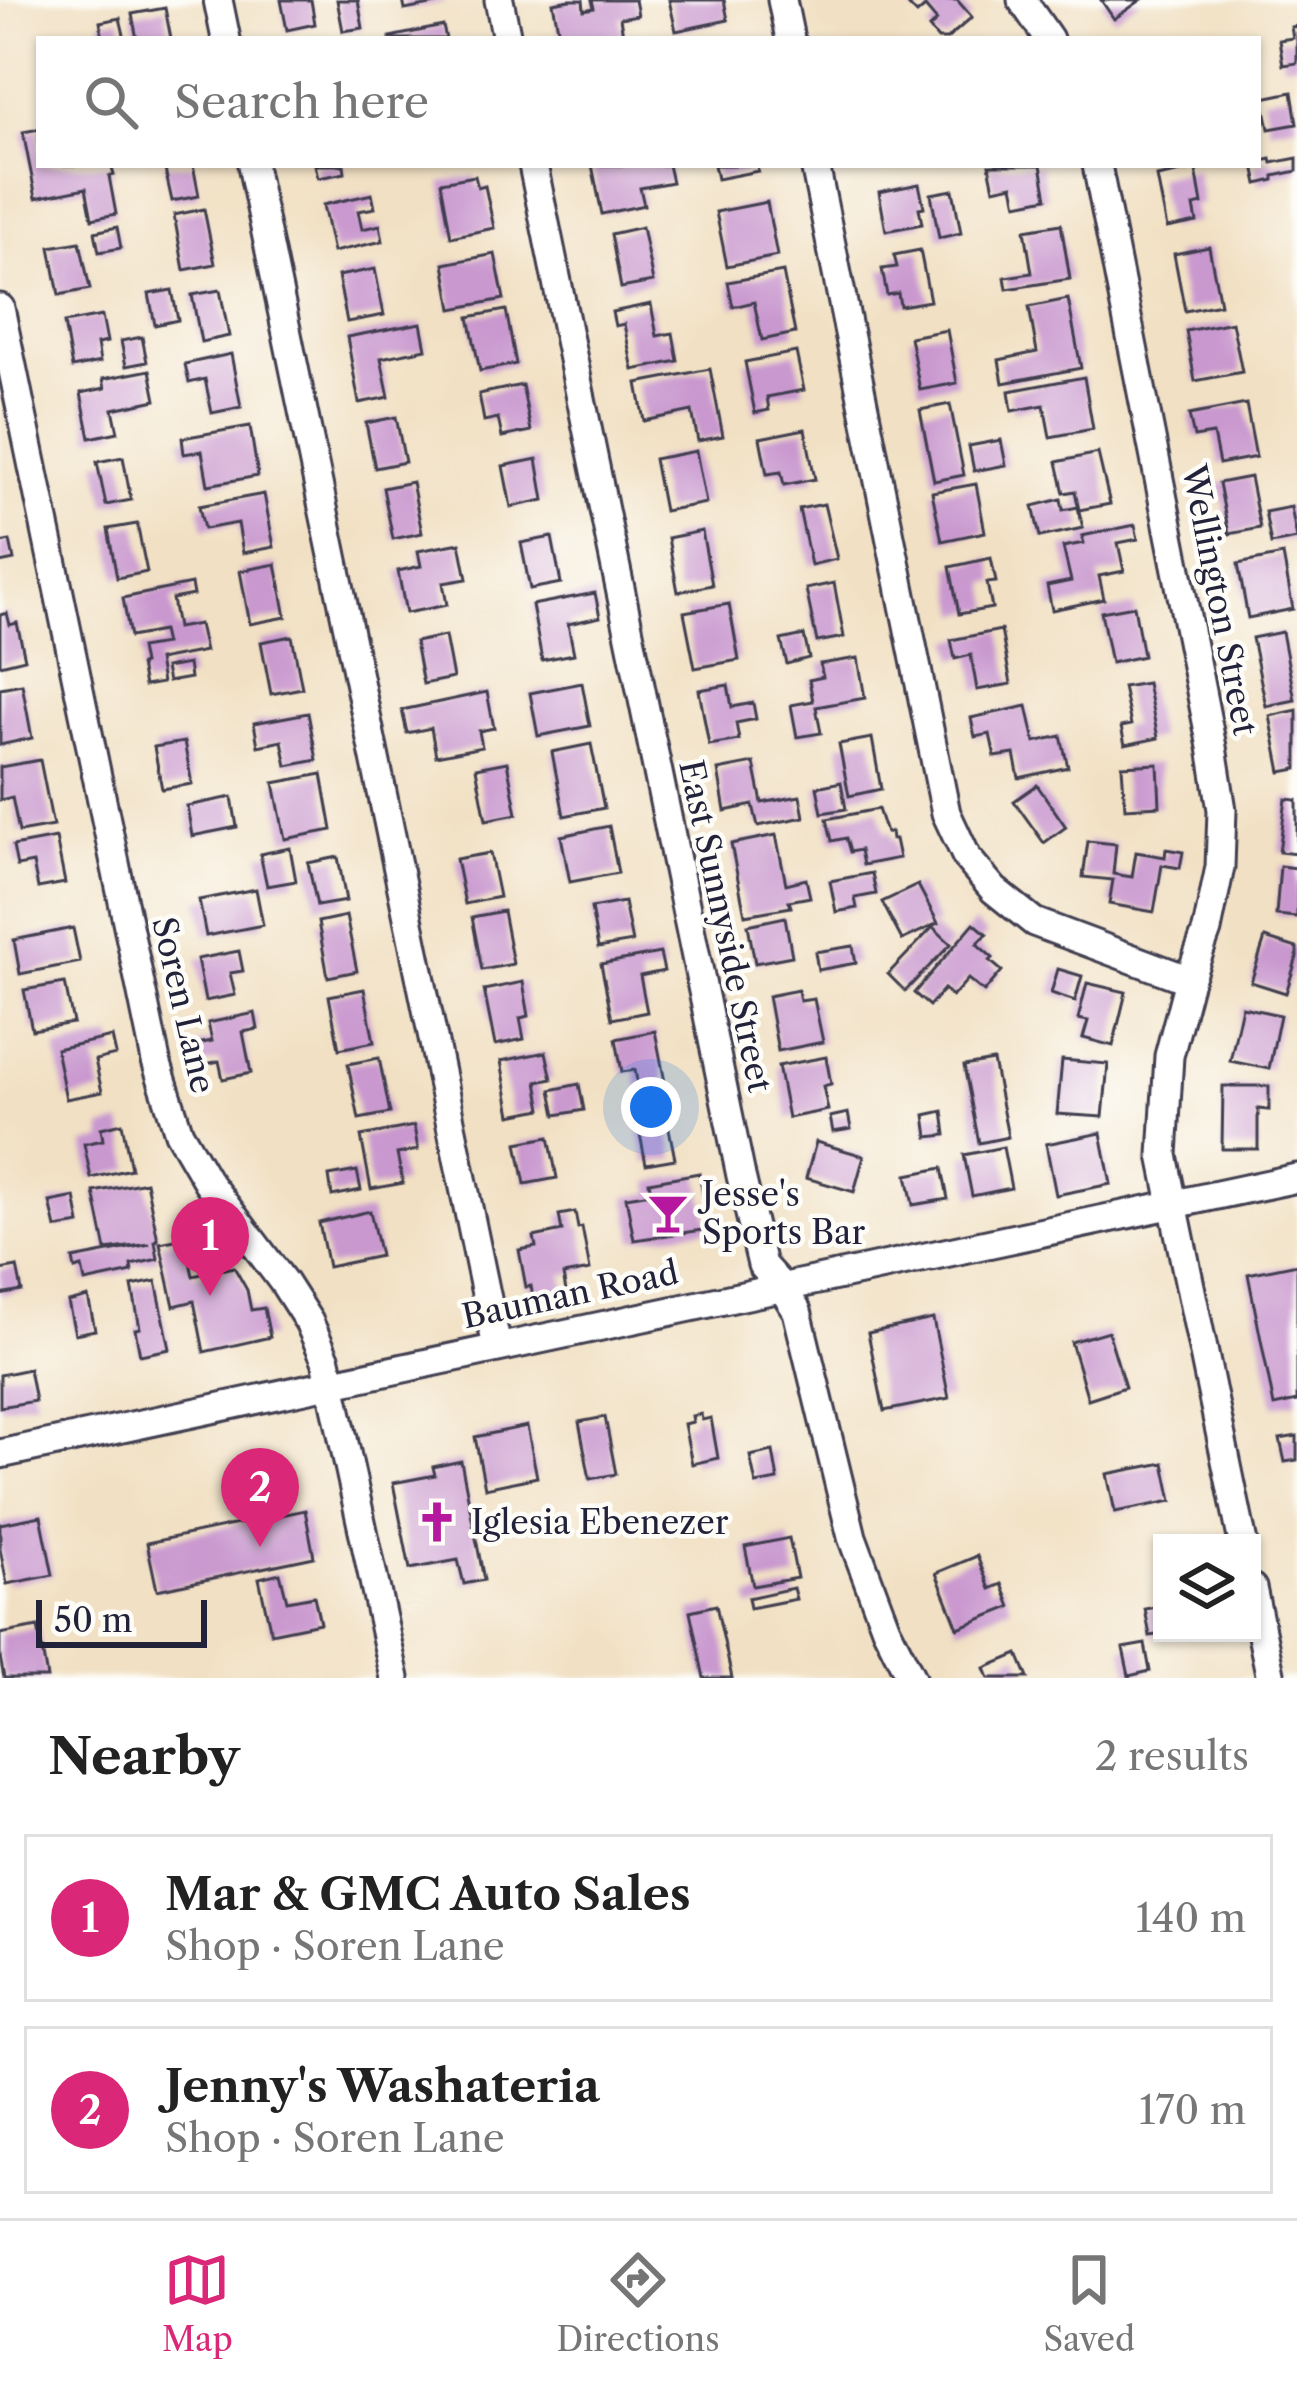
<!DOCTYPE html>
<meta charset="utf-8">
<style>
:root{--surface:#fff;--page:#f2f2f2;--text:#222;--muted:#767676;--line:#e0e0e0;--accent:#db2777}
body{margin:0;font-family:"Libre Caslon Text",serif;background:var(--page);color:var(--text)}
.controls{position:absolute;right:36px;bottom:36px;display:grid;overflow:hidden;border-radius:0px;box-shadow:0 3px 9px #0004}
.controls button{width:108px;height:108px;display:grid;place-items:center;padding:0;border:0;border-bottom:3px solid var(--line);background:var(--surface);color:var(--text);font:60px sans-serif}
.scale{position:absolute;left:36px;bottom:30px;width:171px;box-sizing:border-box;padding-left:12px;border:6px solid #22223b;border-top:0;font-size:33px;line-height:42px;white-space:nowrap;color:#22223b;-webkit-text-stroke:9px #fdfcf7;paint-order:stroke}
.you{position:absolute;left:651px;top:1107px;width:42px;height:42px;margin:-30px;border:9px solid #fff;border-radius:50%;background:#1a73e8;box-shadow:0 0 0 18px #1a73e833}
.badge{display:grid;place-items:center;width:78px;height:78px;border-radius:50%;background:var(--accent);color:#fff;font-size:39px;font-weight:700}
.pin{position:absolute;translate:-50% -99px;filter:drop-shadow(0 3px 6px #0008)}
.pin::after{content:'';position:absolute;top:63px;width:42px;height:36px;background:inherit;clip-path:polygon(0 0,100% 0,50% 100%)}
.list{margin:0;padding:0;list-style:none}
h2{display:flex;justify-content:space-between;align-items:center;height:156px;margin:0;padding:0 48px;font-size:51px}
h2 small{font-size:39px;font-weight:400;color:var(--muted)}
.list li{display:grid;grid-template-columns:78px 1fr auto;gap:36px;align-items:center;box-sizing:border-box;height:168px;margin:0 24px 24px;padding:0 24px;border:3px solid var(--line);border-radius:0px}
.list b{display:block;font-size:45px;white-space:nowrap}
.list p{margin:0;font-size:39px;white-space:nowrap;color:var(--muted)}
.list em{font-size:39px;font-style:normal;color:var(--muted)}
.icon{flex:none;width:66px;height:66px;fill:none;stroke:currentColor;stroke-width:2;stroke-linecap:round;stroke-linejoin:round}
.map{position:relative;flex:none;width:1297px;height:1678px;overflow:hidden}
.search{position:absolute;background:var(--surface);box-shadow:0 3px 9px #0004;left:36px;right:36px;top:36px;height:132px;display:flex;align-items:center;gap:30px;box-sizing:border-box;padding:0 42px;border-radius:0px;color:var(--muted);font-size:45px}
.sheet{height:540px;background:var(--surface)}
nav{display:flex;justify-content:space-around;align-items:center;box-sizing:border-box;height:168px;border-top:3px solid var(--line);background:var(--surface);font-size:33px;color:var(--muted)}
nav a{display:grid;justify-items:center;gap:6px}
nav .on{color:var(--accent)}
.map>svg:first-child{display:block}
.building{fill:#c998cf}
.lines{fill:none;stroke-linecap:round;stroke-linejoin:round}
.minor-casing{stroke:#413e4f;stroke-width:33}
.minor{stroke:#fff;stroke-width:27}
.labels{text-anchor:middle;stroke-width:9;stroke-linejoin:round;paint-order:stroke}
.street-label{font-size:33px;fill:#22223b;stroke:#fdfcf7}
.poi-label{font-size:33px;fill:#22223b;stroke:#fdfcf7;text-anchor:start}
</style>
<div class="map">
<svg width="1297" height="1678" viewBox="0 0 1297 1678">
<rect width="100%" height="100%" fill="#fdfcf7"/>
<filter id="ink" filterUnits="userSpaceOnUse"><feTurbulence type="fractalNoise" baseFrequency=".00833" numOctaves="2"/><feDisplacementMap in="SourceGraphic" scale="24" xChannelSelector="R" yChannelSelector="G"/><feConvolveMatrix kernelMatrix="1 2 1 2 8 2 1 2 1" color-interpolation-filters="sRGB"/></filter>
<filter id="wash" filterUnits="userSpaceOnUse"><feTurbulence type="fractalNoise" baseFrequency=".004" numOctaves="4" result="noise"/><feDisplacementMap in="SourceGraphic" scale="48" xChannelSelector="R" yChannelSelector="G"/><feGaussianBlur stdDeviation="2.7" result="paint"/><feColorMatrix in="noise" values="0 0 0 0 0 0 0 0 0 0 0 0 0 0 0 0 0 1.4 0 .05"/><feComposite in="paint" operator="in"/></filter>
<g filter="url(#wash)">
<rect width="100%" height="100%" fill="#f1e0c3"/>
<g id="blocks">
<g class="building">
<polygon points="281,0 311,0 315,24 287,30"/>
<polygon points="337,0 358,0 363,28 343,31"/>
<polygon points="403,0 446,0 446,2 405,10"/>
<polygon points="570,0 583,0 584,10 594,8 592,0 635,0 638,15 620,18 623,35 602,39 560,39 553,3"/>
<polygon points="669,0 724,0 728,20 676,31"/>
<polygon points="916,0 957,0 972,17 947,39 938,39 929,28 937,21 925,7 917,14 909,6"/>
<polygon points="1101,0 1141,0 1114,19"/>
<polygon points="165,8 171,39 137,39 132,14"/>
<polygon points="120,18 125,39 103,39 100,22"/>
<polygon points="443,26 446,39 390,39 390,37"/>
<polygon points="1297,26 1297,63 1283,65 1279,40 1293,38 1291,27"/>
<polygon points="1292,92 1297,124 1269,129 1263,98"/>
<polygon points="39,129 39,165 111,165 114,175 109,176 116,214 92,219 86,188 36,198 23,132"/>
<polygon points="1297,158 1297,171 1274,176 1274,180 1258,184 1254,165 1258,165 1258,162 1271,159 1272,163"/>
<polygon points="164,165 193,165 199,196 172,201"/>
<polygon points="315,165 344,165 345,173 318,178"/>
<polygon points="592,165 668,165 672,182 640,188 644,205 602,214"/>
<polygon points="714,165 757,165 758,171 717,179"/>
<polygon points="989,165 1041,165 1047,198 1017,204 1013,185 994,189"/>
<polygon points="1196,169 1202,204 1194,206 1197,222 1167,228 1157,177"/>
<polygon points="475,176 478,188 485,186 494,228 451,237 441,182"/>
<polygon points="919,184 924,207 919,208 922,224 886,231 879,192"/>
<polygon points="953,190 961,233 939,238 931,194"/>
<polygon points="372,194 375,208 358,211 362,229 380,225 383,241 333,252 323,205"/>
<polygon points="767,202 777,256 727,266 716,212"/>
<polygon points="204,209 215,264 184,270 174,215"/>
<polygon points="1061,224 1070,279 1007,289 1005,277 1032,273 1025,230"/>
<polygon points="117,227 121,248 99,252 95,232"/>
<polygon points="642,227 653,282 621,288 611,234"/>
<polygon points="80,242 90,289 59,295 50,247"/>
<polygon points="1209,247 1220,304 1185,311 1174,254"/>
<polygon points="920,250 930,301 900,306 898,293 887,295 882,269 897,267 894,255"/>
<polygon points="495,254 504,299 452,309 444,264"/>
<polygon points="375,269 384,315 347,322 338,276"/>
<polygon points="783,272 795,333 762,340 754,302 733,307 728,282"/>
<polygon points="172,290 178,320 155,325 149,294"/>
<polygon points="220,290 229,336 201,342 192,295"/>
<polygon points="1068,299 1081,368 1003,383 999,360 1037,352 1029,307"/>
<polygon points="651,304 657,336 673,333 678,361 633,370 624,324 615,326 612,312"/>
<polygon points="506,310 516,364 480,371 469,317"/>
<polygon points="102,316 107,342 97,344 100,362 72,368 64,323"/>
<polygon points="1232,322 1242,372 1195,381 1186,331"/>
<polygon points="421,323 426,349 381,358 389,397 359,403 347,337"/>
<polygon points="947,330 957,383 920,390 910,337"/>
<polygon points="142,337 147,362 126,366 121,341"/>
<polygon points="796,352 804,390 767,397 769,410 755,413 745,362"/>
<polygon points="231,354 241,407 212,413 205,379 189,383 185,364"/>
<polygon points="710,369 723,436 698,441 692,411 644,421 637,383"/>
<polygon points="150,370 156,400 113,409 118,432 90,438 81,393 105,388 103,379"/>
<polygon points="1084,377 1093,429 1050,437 1044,405 1012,411 1009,391"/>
<polygon points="522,385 531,431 502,437 498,418 484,421 479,394"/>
<polygon points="950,404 964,475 934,481 920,410"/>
<polygon points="1246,404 1256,457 1219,464 1213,434 1194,437 1189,415"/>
<polygon points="396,417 405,462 375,468 366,423"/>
<polygon points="250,426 258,476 208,485 202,451 184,454 182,438"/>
<polygon points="805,429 815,479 784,485 781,472 767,474 760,438"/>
<polygon points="1001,440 1006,465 974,471 969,446"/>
<polygon points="696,451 706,503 664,511 654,459"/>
<polygon points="1098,453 1110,504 1079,510 1075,491 1064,493 1057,462"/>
<polygon points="123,457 131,500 106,505 97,462"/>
<polygon points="537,459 544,500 511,507 503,466"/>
<polygon points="1250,477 1260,528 1229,534 1219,483"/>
<polygon points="412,482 422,533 393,539 383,488"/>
<polygon points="976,484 985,532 942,541 932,492"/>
<polygon points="264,494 274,547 243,553 238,523 204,529 199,506"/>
<polygon points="1061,499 1063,510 1078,507 1083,528 1040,537 1033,506"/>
<polygon points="824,504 837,559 811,565 799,509"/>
<polygon points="1291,507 1297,539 1271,544 1265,512"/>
<polygon points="137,524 147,572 117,578 108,529"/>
<polygon points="1135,525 1138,539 1118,543 1124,571 1099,576 1104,599 1052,610 1047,586 1071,581 1063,547 1084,543 1082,536"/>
<polygon points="702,531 712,585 678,592 668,538"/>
<polygon points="552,537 561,583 530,589 521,543"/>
<polygon points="10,541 14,560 0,563 0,543"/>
<polygon points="460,543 467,579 443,583 447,605 406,613 398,571 421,566 418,551"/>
<polygon points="1283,555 1293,609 1248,618 1238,564"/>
<polygon points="991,558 996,582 987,583 992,608 959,614 950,567"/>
<polygon points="276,564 286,617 250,624 240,571"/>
<polygon points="834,583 844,637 817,642 806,589"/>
<polygon points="191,584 193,595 172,599 177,628 199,624 205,651 158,660 162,683 144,686 140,665 143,664 140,648 165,644 162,631 130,637 123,598"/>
<polygon points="595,593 600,617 568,624 574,654 542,660 532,605"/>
<polygon points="729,604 739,660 695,668 684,612"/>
<polygon points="1134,606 1143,656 1111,663 1101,612"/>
<polygon points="7,613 10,625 17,623 25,659 0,665 0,615"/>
<polygon points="1001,630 1011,684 977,690 971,655 955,659 951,640"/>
<polygon points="1282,632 1295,700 1266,706 1252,638"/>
<polygon points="804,635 809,658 787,664 781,640"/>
<polygon points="292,636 302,688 271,694 261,642"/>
<polygon points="445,636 453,678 423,684 415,642"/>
<polygon points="858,658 865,698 816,707 821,733 797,737 791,705 813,701 809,680 823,677 820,664"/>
<polygon points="188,664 190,678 168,682 165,668"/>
<polygon points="582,683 590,726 538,736 530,693"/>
<polygon points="1147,683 1158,738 1125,745 1121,727 1131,725 1123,687"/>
<polygon points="22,684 32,738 0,745 0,688"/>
<polygon points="728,685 732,707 753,703 756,719 736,723 739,740 709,745 699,690"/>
<polygon points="487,692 494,728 479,731 482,747 436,756 431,728 407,733 402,710"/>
<polygon points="1027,706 1035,742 1061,736 1068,767 1019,778 1014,754 995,757 990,734 975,737 971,718"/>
<polygon points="1297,710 1297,769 1281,772 1270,716"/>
<polygon points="308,713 317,760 287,766 282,741 258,746 254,723"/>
<polygon points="872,738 881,789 849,796 839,744"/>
<polygon points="184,742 192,784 162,789 154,747"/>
<polygon points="591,744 604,808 564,816 552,752"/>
<polygon points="40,760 53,826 19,832 12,797 0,800 0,767"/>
<polygon points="507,762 517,814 486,820 476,768"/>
<polygon points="754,763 762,803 800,796 804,817 758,826 753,805 725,811 718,770"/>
<polygon points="1158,764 1160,806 1125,808 1122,766"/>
<polygon points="322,774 332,830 285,839 274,783"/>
<polygon points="841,782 846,809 822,813 817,787"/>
<polygon points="1037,785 1066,827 1044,843 1014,801"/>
<polygon points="232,797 237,827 192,836 187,806"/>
<polygon points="1286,799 1297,800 1297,854 1279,852"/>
<polygon points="878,809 886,833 891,832 892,839 895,839 899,858 863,865 860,850 850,852 846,838 832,841 827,819"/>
<polygon points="609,826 618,873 570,882 561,836"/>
<polygon points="776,835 786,884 806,879 810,897 789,901 791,907 745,915 731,844"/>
<polygon points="56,838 65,883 38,888 33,863 17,866 13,846"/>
<polygon points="1088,841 1116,844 1113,874 1132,877 1136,852 1165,857 1166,849 1183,852 1180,868 1162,865 1154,912 1109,904 1113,880 1083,877"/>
<polygon points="290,848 296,881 267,886 260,854"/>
<polygon points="490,853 499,897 465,904 456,859"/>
<polygon points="338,857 346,901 317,906 308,863"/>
<polygon points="1280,866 1297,868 1297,917 1276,915"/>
<polygon points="872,873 876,894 855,898 857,908 836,912 830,881"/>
<polygon points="918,885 938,923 902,940 882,902"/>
<polygon points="256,889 263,925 206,936 199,900"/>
<polygon points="624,902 632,942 598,948 591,908"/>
<polygon points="503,911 513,964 482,970 472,917"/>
<polygon points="346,916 357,971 328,977 318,922"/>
<polygon points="785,917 792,956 755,963 748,925"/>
<polygon points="974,923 987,934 977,944 993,958 990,961 1002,971 984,992 968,979 952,997 944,989 929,1006 914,993"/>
<polygon points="933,927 951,944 905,991 888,974"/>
<polygon points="73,928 80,962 20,974 14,940"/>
<polygon points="1265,938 1297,948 1297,957 1286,993 1251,982"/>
<polygon points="853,946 856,963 818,970 815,952"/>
<polygon points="239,951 243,971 230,973 235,995 205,1001 197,959"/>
<polygon points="660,953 664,971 640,976 647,1012 612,1019 601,964"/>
<polygon points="1058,969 1082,976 1075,1001 1051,993"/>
<polygon points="523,982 529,1016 520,1018 524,1039 495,1045 484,990"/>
<polygon points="65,983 73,1023 32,1030 24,990"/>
<polygon points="1087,983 1126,992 1113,1046 1083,1038 1088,1021 1078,1019"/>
<polygon points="364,989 374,1042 339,1049 329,996"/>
<polygon points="798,990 800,1001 814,999 823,1042 778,1051 768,996"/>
<polygon points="1242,1007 1280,1015 1269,1069 1230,1061"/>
<polygon points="255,1013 258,1029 243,1032 251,1073 223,1079 219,1061 202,1065 198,1044 212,1041 208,1023"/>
<polygon points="655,1031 665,1082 638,1087 635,1070 622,1072 616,1039"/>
<polygon points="112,1037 116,1055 95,1060 102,1092 66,1099 56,1049"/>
<polygon points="546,1052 552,1079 537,1082 542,1109 511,1115 501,1061"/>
<polygon points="826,1057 831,1084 823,1086 828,1110 788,1118 778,1066"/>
<polygon points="379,1058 390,1113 359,1119 348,1064"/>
<polygon points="1062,1060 1108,1064 1103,1117 1057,1114"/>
<polygon points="993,1061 1008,1137 979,1143 964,1066"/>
<polygon points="579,1084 584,1110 556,1115 551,1090"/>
<polygon points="1223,1086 1269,1086 1269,1110 1258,1109 1258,1149 1222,1149"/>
<polygon points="665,1108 675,1159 646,1164 636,1114"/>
<polygon points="943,1111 946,1135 928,1137 925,1115"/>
<polygon points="848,1113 851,1129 833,1132 830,1117"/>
<polygon points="122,1123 131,1169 91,1178 84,1144 103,1140 101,1128"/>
<polygon points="414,1126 418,1150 397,1154 403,1183 371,1189 361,1136"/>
<polygon points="1101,1133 1111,1184 1056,1195 1046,1144"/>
<polygon points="549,1137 557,1178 525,1184 517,1143"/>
<polygon points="816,1142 864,1156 854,1192 806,1178"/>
<polygon points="1003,1147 1011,1188 972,1196 964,1155"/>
<polygon points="942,1168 948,1199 913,1205 907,1175"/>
<polygon points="357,1171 361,1190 332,1196 329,1176"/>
<polygon points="699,1173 709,1229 634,1240 626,1197 651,1193 649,1182"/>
<polygon points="146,1182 158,1240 155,1241 158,1259 131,1265 132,1272 85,1282 82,1267 75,1269 73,1259 150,1244 106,1250 94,1192"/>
<polygon points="75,1197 80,1224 56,1228 50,1202"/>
<polygon points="370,1211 380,1256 328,1267 319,1223"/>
<polygon points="575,1212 578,1228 582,1227 590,1270 563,1275 568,1302 535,1309 531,1286 526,1287 519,1250 536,1247 534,1237 562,1231 559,1215"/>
<polygon points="185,1238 193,1276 234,1267 247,1290 251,1310 264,1308 270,1337 204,1352 194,1301 174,1306 160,1243"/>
<polygon points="1297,1264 1297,1401 1274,1406 1248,1274"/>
<polygon points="17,1267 22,1291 0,1295 0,1270"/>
<polygon points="156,1281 170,1349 140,1355 135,1329 140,1328 132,1286"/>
<polygon points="88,1297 95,1330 75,1334 68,1302"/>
<polygon points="933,1319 949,1398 884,1411 868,1333"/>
<polygon points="1108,1331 1125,1387 1088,1399 1071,1342"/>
<polygon points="29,1369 35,1401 0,1407 0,1375"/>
<polygon points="701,1414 702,1420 711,1418 718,1458 692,1464 684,1424 693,1422 692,1416"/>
<polygon points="605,1417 616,1474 590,1479 579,1422"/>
<polygon points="527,1426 537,1477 485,1488 475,1437"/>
<polygon points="1297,1436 1297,1460 1285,1462 1280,1439"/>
<polygon points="773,1451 778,1480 756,1484 750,1456"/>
<polygon points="461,1461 484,1580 464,1584 458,1560 410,1569 393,1483 435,1475 433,1467"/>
<polygon points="1164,1463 1172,1501 1115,1512 1107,1474"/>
<polygon points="305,1510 314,1557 157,1590 147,1543"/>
<polygon points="41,1516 53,1575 7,1584 0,1549 0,1524"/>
<polygon points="789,1538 797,1578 753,1586 745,1547"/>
<polygon points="977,1556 990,1589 1002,1584 1011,1607 958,1628 936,1573"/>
<polygon points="280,1573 287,1601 314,1596 320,1623 271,1633 259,1578"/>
<polygon points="793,1588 796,1599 750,1608 748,1598"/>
<polygon points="716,1605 732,1678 704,1678 690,1611"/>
<polygon points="1162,1606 1162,1634 1150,1636 1145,1609"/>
<polygon points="38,1627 47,1678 4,1678 0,1657 0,1634"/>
<polygon points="1145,1644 1150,1671 1129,1676 1123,1648"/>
<polygon points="1018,1654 1028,1678 989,1678 985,1668"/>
</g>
</g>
</g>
<g filter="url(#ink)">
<use href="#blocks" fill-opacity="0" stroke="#413e4f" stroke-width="3"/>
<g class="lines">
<g class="minor-casing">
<g id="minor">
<polyline points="218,0 226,39"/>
<polyline points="499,0 507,39"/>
<polyline points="782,0 790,39"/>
<polyline points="1022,0 1049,39"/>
<polyline points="252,165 497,1347"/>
<polyline points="533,165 741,1176 762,1265 781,1286 797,1311 852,1537 886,1628 911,1678"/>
<polyline points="815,165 946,813 967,858 994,890 1034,922 1189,980"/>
<polyline points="1097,165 1212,747 1222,810 1220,867 1207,930 1189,980 1169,1056 1163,1155 1243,1543"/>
<polyline points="0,308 156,1061 179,1133 207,1181 284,1283 309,1322 326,1360 395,1678"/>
<polyline points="0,1454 1297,1178"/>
<polyline points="1252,1588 1271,1678"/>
</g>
</g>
<use href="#minor" class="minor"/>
</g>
</g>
<defs>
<g id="bar-bare" transform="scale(3.24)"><path d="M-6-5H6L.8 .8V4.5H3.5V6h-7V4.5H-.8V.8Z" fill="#b5179e" stroke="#fdfcf7" stroke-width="2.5" paint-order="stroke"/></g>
<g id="church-bare" transform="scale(3.24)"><path d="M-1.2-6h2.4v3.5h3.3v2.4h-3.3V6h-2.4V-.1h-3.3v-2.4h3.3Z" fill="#b5179e" stroke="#fdfcf7" stroke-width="2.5" paint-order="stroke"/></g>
</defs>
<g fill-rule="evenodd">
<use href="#bar-bare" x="668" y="1213"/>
<use href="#church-bare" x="437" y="1522"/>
</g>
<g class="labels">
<g class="street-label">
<text transform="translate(1220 600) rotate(79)" y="12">Wellington Street</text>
<text transform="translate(726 926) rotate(78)" y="12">East Sunnyside Street</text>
<text transform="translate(184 1005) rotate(77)" y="12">Soren Lane</text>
<text transform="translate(570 1294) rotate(-12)" y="12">Bauman Road</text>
</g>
<g class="poi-label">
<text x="702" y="1206">Jesse's<tspan x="702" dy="38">Sports Bar</tspan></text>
<text x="471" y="1534">Iglesia Ebenezer</text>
</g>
</g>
</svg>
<div class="controls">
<button><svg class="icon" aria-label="layers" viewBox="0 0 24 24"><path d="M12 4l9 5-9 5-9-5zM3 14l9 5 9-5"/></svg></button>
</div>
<div class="scale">50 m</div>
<div class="you"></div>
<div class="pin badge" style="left:210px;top:1296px">1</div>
<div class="pin badge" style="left:260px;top:1547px">2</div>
<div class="search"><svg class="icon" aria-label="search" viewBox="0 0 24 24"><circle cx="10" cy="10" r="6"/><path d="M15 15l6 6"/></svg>Search here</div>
</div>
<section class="sheet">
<h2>Nearby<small>2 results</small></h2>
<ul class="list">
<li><span class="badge">1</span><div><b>Mar &amp; GMC Auto Sales</b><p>Shop · Soren Lane</p></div><em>140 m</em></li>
<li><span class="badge">2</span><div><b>Jenny's Washateria</b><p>Shop · Soren Lane</p></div><em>170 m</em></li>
</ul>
</section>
<nav>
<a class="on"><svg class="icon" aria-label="map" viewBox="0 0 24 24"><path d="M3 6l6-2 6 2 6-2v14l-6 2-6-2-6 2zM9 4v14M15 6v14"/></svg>Map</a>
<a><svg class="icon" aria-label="directions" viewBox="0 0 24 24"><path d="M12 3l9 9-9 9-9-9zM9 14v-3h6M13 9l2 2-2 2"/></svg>Directions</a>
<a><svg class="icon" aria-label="saved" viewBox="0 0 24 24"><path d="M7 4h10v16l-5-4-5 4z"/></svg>Saved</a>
</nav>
